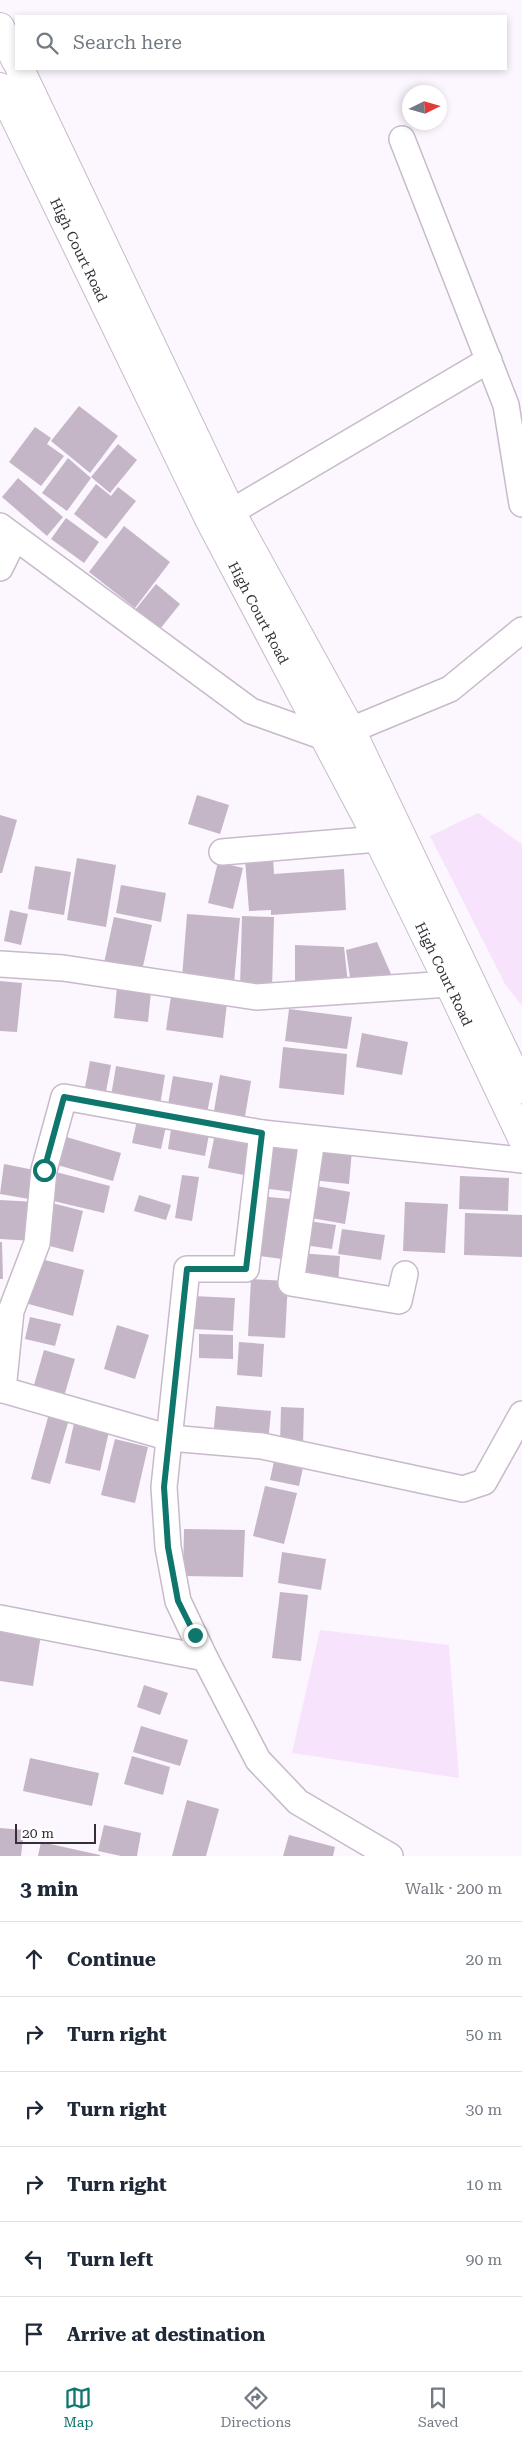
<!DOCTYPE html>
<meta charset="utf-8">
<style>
:root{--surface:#fff;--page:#f2f2f3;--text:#1f2937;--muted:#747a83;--line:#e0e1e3;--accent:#0f766e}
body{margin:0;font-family:"Roboto Serif",serif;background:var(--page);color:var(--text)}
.compass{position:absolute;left:402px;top:85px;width:45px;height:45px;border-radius:50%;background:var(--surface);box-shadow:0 2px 8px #0003;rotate:85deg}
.scale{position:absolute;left:15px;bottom:12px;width:81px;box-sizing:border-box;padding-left:5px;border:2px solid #353037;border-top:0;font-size:14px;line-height:18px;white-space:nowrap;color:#353037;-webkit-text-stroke:4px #fff;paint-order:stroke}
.stop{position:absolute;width:15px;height:15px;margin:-11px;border:4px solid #0f766e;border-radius:50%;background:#fff}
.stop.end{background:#0f766e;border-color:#fff;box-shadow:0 1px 5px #0008}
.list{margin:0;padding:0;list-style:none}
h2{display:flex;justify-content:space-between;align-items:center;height:65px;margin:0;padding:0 20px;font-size:21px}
h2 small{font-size:16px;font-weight:400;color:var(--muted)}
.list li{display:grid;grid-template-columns:32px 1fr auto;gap:15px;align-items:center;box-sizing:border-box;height:75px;padding:0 20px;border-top:1px solid var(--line)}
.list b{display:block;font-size:19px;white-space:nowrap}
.list em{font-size:16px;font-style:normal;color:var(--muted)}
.icon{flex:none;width:28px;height:28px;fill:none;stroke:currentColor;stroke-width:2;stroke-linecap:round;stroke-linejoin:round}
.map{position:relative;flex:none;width:522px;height:1856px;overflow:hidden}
.search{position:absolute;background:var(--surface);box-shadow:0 2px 8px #0003;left:15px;right:15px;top:15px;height:55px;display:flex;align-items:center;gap:12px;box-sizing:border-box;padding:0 18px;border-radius:0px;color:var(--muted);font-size:19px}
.sheet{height:515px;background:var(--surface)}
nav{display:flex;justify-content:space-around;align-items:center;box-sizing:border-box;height:70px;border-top:1px solid var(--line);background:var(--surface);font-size:14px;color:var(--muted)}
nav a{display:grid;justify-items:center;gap:2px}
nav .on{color:var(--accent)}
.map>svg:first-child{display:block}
.green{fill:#f7e4fc}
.building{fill:#c4b6c7}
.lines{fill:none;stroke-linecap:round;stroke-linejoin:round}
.minor-casing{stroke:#c8bacb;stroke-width:28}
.trunk-casing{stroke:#c8bacb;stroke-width:30}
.minor{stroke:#fff;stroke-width:25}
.trunk{stroke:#fff;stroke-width:28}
.route{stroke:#0f766e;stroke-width:6}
.labels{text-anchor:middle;stroke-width:5;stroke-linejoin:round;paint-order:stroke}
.street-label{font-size:14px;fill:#353037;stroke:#fff}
</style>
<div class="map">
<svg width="522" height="1856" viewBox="0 0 522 1856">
<rect width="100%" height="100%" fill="#fcf6fe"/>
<g class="green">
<polygon points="478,813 522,844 522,1006 505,984 430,836"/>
<polygon points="320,1630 449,1645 459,1778 292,1753"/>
</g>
<g class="building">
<polygon points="79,406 118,436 90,473 51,441"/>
<polygon points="35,427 51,438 47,444 64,456 41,486 9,462"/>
<polygon points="118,444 137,460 110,493 91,477"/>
<polygon points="68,458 91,478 67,511 42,493"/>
<polygon points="18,478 63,517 47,536 2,497"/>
<polygon points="96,484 111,496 118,487 136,501 106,539 74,514"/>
<polygon points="66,518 99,542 84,563 51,539"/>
<polygon points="124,526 170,562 135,608 89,572"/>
<polygon points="156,584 180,604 160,629 135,610"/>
<polygon points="197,795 229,805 220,834 188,824"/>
<polygon points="0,815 17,820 2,873 0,873"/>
<polygon points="273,857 274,874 344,869 346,910 271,915 271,910 249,911 245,859"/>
<polygon points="77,858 116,865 106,927 67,920"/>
<polygon points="218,862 243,868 233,909 208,903"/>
<polygon points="35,866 71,872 64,915 28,909"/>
<polygon points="121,885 166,893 161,922 116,913"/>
<polygon points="10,910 28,914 21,945 4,941"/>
<polygon points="187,914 240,918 234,983 182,978"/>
<polygon points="242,916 274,917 272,989 240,988"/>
<polygon points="114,917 152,925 142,971 104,963"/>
<polygon points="377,942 391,974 351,984 346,950"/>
<polygon points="295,945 344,947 348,984 295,981"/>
<polygon points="0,981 22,983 17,1032 0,1031"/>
<polygon points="117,987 151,991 148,1022 114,1018"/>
<polygon points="171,996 227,1003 223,1038 166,1030"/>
<polygon points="289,1009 352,1017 347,1049 285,1041"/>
<polygon points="362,1033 408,1042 402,1075 356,1067"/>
<polygon points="283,1047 347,1054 344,1095 279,1088"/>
<polygon points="90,1061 111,1065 104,1102 83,1098"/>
<polygon points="116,1066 165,1075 159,1111 110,1102"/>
<polygon points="220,1075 251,1081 243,1128 212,1123"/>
<polygon points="173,1076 213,1083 206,1118 167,1110"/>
<polygon points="138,1116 167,1122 161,1149 132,1143"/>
<polygon points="172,1123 210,1129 205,1156 168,1149"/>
<polygon points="216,1129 257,1137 249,1176 208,1168"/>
<polygon points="63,1136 121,1153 113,1181 54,1164"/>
<polygon points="269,1137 310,1142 302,1193 261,1188"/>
<polygon points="314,1147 352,1150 349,1184 312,1180"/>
<polygon points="4,1164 34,1170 29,1199 0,1194"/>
<polygon points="52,1171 110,1186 104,1213 45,1199"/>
<polygon points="182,1175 199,1177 192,1221 175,1218"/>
<polygon points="460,1176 509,1178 508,1211 459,1209"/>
<polygon points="311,1185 350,1192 345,1224 306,1217"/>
<polygon points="139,1195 171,1205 166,1220 134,1211"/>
<polygon points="259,1196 290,1199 282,1259 252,1255"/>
<polygon points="0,1200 36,1202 34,1241 0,1239"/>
<polygon points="405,1202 448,1204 445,1253 403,1251"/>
<polygon points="52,1203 83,1211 73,1252 42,1244"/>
<polygon points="465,1213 522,1215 522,1257 464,1255"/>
<polygon points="308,1221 336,1225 332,1249 304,1245"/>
<polygon points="342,1229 385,1235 381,1260 338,1254"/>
<polygon points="0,1242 2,1242 3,1279 0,1279"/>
<polygon points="298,1253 340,1256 338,1284 296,1281"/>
<polygon points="33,1257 84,1270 73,1316 21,1302"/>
<polygon points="251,1279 288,1281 285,1338 248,1336"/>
<polygon points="193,1296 235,1298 233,1331 191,1329"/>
<polygon points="30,1317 61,1324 55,1346 25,1339"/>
<polygon points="117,1325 149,1335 135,1379 104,1369"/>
<polygon points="199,1334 233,1335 233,1359 199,1358"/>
<polygon points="239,1342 264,1344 262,1377 237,1375"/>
<polygon points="44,1350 75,1359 63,1400 32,1392"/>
<polygon points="216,1406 271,1411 268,1443 213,1438"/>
<polygon points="281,1407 304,1408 303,1445 280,1444"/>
<polygon points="50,1410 70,1416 50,1484 31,1479"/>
<polygon points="75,1419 110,1427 100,1471 65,1463"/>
<polygon points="115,1439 148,1447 135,1503 101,1495"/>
<polygon points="276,1452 305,1458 299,1486 270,1480"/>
<polygon points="265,1486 297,1493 284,1544 253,1536"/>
<polygon points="184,1529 245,1530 243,1577 183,1576"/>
<polygon points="282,1552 326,1559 321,1590 278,1583"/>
<polygon points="280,1592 308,1595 301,1661 272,1658"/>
<polygon points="0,1621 42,1628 33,1686 0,1681"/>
<polygon points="144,1685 168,1693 160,1715 137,1707"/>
<polygon points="141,1726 188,1740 180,1766 133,1752"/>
<polygon points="132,1756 170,1767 163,1795 124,1784"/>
<polygon points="30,1758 99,1773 92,1806 23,1791"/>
<polygon points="187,1800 219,1809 206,1856 172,1856"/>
<polygon points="104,1825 141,1833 137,1856 121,1856 98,1851"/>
<polygon points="0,1828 24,1830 21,1856 0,1856"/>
<polygon points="289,1835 335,1847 333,1856 283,1856"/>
<polygon points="41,1842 100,1855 100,1856 38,1856"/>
</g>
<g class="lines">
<g class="minor-casing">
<g id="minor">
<polyline points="402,139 506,405 522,504"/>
<polyline points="231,512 489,360"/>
<polyline points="0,526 251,711 324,737 351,730 450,689 522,630"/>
<polyline points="0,568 15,538"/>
<polyline points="222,852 378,839"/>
<polyline points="0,964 63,968 256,997 449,984"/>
<polyline points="262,1133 246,1269 187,1269 164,1487 168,1547 178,1601 205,1658 258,1760 298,1802 390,1856"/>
<polyline points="312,1139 291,1283 399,1301 405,1274"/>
<polyline points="0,1389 170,1438 262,1446 463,1489 484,1482 522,1414"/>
<polyline points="3,1390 11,1311 37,1243 44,1170 64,1097 262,1133 522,1160"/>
<polyline points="0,1618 205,1658"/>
</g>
</g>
<g class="trunk-casing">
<g id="trunk">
<polyline points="0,27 16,61"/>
<polyline points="20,69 231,512 351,730 522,1089"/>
<path id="s1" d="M0 87 210 521 378 839 449 984 522 1138"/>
</g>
</g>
<use href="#minor" class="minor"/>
<use href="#trunk" class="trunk"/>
</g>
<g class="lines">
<polyline class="route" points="44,1170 64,1097 262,1133 246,1269 187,1269 164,1487 168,1547 178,1601 195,1635"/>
</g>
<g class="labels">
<g class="street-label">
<text dy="5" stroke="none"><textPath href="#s1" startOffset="181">High Court Road</textPath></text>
<text dy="5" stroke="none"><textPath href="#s1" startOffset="586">High Court Road</textPath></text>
<text dy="5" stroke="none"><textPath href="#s1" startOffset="992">High Court Road</textPath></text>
</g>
</g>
</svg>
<svg class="compass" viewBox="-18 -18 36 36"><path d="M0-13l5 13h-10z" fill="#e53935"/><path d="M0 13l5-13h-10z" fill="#747a83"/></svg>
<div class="scale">20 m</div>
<div class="stop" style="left:44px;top:1170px"></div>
<div class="stop end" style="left:195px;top:1635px"></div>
<div class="search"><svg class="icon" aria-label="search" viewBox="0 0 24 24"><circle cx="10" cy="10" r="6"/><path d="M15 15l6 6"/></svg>Search here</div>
</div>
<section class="sheet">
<h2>3 min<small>Walk · 200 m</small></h2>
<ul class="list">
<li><svg class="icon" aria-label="ahead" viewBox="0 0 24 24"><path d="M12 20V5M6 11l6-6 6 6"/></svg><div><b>Continue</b></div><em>20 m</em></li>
<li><svg class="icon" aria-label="right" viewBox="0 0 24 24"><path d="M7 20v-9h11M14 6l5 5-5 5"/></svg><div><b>Turn right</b></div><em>50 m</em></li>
<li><svg class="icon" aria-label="right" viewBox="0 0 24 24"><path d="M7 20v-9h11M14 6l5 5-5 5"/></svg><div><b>Turn right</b></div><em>30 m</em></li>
<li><svg class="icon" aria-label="right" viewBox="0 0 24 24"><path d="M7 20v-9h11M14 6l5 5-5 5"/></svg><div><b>Turn right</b></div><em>10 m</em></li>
<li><svg class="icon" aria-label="left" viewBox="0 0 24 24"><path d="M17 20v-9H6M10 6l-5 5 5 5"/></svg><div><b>Turn left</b></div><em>90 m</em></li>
<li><svg class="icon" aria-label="arrive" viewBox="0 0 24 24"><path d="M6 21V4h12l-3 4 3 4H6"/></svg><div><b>Arrive at destination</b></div></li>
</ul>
</section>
<nav>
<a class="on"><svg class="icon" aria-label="map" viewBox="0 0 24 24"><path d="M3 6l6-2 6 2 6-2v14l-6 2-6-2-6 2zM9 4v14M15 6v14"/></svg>Map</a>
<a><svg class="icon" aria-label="directions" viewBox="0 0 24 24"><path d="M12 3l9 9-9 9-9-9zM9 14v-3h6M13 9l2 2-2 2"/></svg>Directions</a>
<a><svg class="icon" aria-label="saved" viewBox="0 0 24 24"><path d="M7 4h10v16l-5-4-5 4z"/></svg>Saved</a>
</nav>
